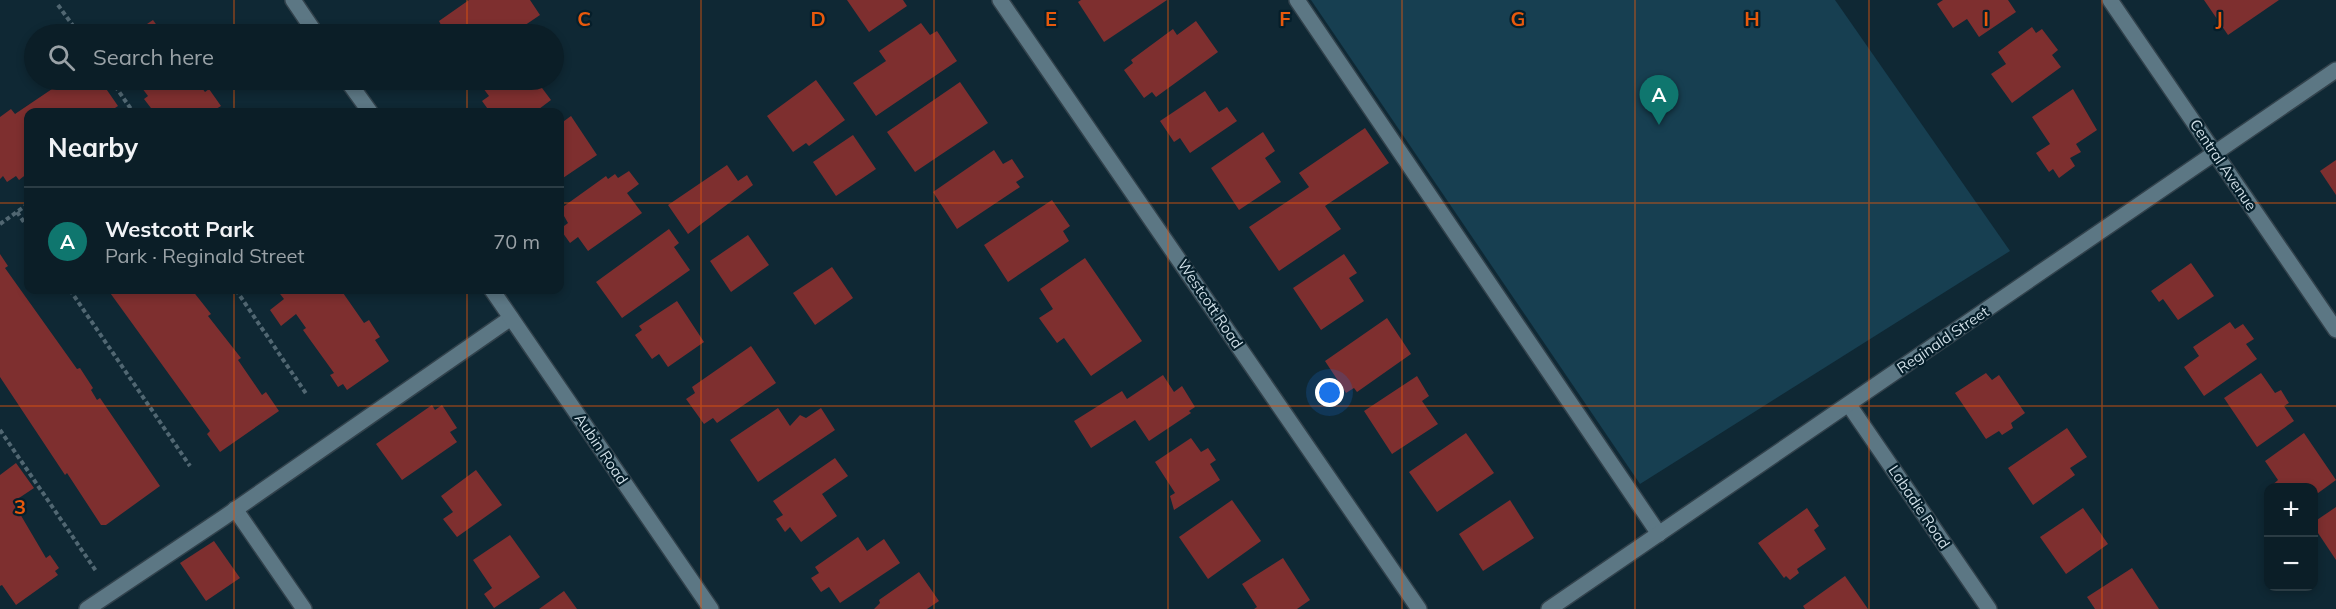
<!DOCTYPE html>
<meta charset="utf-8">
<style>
:root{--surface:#0b1e27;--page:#14272f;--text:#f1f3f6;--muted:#9aa2a7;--line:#2b3c44;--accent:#0f766e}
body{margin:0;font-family:Mulish,sans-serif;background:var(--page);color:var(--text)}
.controls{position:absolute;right:18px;bottom:18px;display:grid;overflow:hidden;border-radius:12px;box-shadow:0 3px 9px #0003}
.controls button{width:54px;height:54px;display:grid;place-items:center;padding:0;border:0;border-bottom:2px solid var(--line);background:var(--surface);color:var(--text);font:30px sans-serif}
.you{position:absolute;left:1330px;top:393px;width:21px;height:21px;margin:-15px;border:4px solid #fff;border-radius:50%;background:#1a73e8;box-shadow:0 0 0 9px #1a73e833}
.badge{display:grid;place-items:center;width:39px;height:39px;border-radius:50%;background:var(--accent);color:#fff;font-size:20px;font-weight:700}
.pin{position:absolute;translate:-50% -50px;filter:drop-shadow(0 2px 3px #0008)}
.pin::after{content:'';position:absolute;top:32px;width:21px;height:18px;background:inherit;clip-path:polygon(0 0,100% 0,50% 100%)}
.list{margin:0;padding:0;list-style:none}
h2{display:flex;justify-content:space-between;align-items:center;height:78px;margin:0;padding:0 24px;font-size:26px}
h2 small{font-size:20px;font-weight:400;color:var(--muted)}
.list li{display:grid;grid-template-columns:39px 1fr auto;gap:18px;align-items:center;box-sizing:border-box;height:108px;padding:0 24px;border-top:2px solid var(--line)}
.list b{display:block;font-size:22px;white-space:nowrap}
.list p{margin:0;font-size:20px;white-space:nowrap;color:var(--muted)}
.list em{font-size:20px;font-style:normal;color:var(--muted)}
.icon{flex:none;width:33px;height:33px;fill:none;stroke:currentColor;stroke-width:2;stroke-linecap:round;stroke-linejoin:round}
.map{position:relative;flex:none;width:2336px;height:609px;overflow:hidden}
.search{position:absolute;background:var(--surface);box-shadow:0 3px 9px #0003;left:24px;top:24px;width:540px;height:66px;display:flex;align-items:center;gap:15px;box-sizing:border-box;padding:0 21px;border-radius:33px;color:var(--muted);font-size:22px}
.panel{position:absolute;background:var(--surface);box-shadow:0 3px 9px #0003;left:24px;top:108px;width:540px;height:186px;border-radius:12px}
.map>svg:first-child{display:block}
.green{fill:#173f51}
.building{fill:#7e2f2f}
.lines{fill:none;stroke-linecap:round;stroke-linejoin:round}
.lane-casing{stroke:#32424c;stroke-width:18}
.street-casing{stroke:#32424c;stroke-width:18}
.path{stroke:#516772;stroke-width:4;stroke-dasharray:4.5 3;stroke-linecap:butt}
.lane{stroke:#5c7784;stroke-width:15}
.street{stroke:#5c7784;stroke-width:15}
.grid{fill:none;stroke:#e8590c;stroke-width:1.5;stroke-opacity:0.55}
.labels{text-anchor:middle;stroke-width:4.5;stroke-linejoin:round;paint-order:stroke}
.street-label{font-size:15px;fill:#d0dfe7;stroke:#051e2a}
.grid-label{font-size:20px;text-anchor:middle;font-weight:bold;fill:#e8590c;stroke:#051e2a;stroke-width:4.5;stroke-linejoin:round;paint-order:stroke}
</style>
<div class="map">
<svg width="2336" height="609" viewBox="0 0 2336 609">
<rect width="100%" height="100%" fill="#0f2834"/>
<polygon class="green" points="1311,0 1835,0 2010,251 1640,484"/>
<g class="building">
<polygon points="469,0 530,0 540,15 512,34 442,34 437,27 441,25 439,21"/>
<polygon points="847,0 903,0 907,6 869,32"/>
<polygon points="1081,0 1167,0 1104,42 1078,2"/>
<polygon points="1943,0 2008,0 2016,12 1979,37 1967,19 1953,28 1937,4"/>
<polygon points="2204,0 2279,0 2228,35"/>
<polygon points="153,20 163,34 132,34"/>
<polygon points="1196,21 1218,52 1156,97 1152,92 1144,98 1124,70 1133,63 1131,60 1173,29 1177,35"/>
<polygon points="921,23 930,35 937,31 957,61 876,116 853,83 886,61 879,51"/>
<polygon points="2032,27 2036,33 2042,29 2058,50 2052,55 2061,67 2012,103 1991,74 2006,64 1998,52"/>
<polygon points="53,80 100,80 118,106 112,110 114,112 28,112 28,173 19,180 16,176 7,182 3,176 0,179 0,117 11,109 15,114 52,89 47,84"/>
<polygon points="136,80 196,80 205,92 209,89 221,106 216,109 218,112 154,112 144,99 148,96"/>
<polygon points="487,80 536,80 551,100 535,112 490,112 482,101 489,96 480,84"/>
<polygon points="816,80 845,120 809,146 806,143 793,152 767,116"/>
<polygon points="960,82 988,123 915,172 887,132"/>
<polygon points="2073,89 2097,130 2076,144 2081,152 2070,158 2075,166 2059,178 2053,169 2049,172 2036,153 2050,144 2032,117"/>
<polygon points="1205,91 1219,112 1227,107 1237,121 1190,153 1180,138 1174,142 1160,121"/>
<polygon points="571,116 597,155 560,180 560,124"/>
<polygon points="1365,128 1389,163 1325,206 1341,229 1279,271 1249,227 1309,187 1299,173"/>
<polygon points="1263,132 1275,151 1265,158 1281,182 1239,210 1211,168"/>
<polygon points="853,135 876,169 836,196 813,162"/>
<polygon points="994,150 1003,164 1012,159 1024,177 1016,182 1020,187 957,229 933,192"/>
<polygon points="2336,160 2336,195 2320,171"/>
<polygon points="727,165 738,181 747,175 753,185 688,234 668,205"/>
<polygon points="629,171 639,184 627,193 642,213 588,251 578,237 570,243 560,229 568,223 560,209 606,176 608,179 615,174 618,178"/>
<polygon points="1052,200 1070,226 1063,231 1069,241 1008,282 984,245"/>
<polygon points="669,229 679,243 674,247 690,270 622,318 596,282"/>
<polygon points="748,235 769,265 731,292 710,261"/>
<polygon points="0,254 8,266 5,268 77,369 80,368 93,388 91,390 97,400 100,398 160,486 106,525 101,525 67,473 65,475 0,377"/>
<polygon points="1344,254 1357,273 1349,278 1364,301 1321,330 1293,288"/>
<polygon points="1085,258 1142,341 1091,376 1064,338 1057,343 1039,318 1053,309 1040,289"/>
<polygon points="2191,263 2214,296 2178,320 2163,299 2159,302 2151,291"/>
<polygon points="832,267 853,298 815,325 793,293"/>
<polygon points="108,290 192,290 211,314 208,316 241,358 238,360 262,395 266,392 279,411 220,452 207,434 210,431"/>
<polygon points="277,290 341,290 364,323 369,320 380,337 375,340 389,361 347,390 343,384 338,387 330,375 334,373 303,330 306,328 296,314 281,326 270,310 284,299"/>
<polygon points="677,301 704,342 668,367 659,354 652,359 635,335 642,330 639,326"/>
<polygon points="1387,318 1411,354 1357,392 1354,388 1346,393 1325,361"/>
<polygon points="2230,322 2235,329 2243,324 2254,339 2246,344 2257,359 2204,396 2184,367 2199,356 2193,347"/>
<polygon points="751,346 776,383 717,423 713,418 704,424 686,399 695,393 692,387"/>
<polygon points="1986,373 1992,380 1999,375 2025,413 2011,423 2013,428 2002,435 1999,431 1986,439 1955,393"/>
<polygon points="2261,373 2275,393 2281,390 2289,403 2284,406 2294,421 2257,447 2224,398"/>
<polygon points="1163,375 1174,392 1182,386 1195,407 1189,411 1191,413 1149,441 1135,420 1091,448 1074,421 1122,391 1127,399"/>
<polygon points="1417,376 1429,396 1422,401 1438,424 1392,454 1364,411"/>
<polygon points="432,405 435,410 442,405 457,428 450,432 457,442 402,480 376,444"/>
<polygon points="778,408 790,426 800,415 806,418 821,408 835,430 758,482 730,440"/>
<polygon points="2067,428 2087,457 2070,468 2075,475 2033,505 2008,468"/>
<polygon points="1466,433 1494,473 1437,512 1409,472"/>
<polygon points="2304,433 2336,480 2314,496 2314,488 2269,488 2278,480 2265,461"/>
<polygon points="1191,438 1201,452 1208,448 1216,460 1210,464 1220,480 1174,510 1170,496 1175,493 1155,462"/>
<polygon points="835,458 848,476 822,494 837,516 801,542 790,527 785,532 776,519 783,515 773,501"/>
<polygon points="16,463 34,488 13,502 46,558 50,555 59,568 55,571 58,575 16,605 2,585 0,586 0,475"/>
<polygon points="476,470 502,505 457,537 443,519 453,512 441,496"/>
<polygon points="1232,500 1261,541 1208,579 1179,537"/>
<polygon points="1510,500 1534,538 1483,571 1459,534"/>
<polygon points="2336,507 2336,560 2314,527 2314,522"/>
<polygon points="1807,508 1819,526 1814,530 1826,549 1797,569 1799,573 1790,580 1786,576 1784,578 1758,543"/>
<polygon points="2083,508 2108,544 2066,574 2040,537"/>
<polygon points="510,535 540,577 494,608 484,594 492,588 473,560"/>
<polygon points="858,537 867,551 884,539 900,563 840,603 829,587 821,592 811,578 819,573 815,567"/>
<polygon points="214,541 240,578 206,601 180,563"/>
<polygon points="1283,558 1310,600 1297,609 1254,609 1257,607 1242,584"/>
<polygon points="2132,568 2159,609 2095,609 2087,597"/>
<polygon points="919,572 939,601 927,609 874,609 880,603 879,600"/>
<polygon points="1845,576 1868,609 1805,609 1803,606"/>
<polygon points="564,591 577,609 539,609"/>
</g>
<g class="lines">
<g class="lane-casing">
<g id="lane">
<polyline points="1297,0 1659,534"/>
<polyline points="235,509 304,609"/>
<polyline points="87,609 223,518 511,318"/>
</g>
</g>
<g class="street-casing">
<g id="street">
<polyline points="293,0 316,34"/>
<polyline points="1000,0 1419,609"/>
<polyline points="2110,0 2336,330"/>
<polyline points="347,80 370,112"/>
<polyline points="492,290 711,609"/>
<polyline points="1849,405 1989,609"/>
<polyline points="1549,609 2336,70"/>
</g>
</g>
<g class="path">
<polyline points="58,5 79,34"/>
<polyline points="111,80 133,112"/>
<polyline points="17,212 28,228"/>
<polyline points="0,224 28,204"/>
<polyline points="70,290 190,466"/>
<polyline points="236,290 307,395"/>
<polyline points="0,430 96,571"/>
</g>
<use href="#lane" class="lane"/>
<use href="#street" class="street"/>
</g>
<path class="grid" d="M234 0V34M467 0V34M701 0V609M934 0V609M1168 0V609M1402 0V609M1635 0V609M1869 0V609M2102 0V609M234 80V112M467 80V112M0 203H28M560 203H2336M234 290V609M467 290V609M0 406H2336"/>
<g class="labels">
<g class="street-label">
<text transform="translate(2223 165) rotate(56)" y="5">Central Avenue</text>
<text transform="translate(1210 304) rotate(56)" y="5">Westcott Road</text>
<text transform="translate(1943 340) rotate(-34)" y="5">Reginald Street</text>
<text transform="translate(601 449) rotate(56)" y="5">Aubin Road</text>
<text transform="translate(1919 507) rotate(56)" y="5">Labadie Road</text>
</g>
</g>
<g class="grid-label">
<text x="584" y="26">C</text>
<text x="818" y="26">D</text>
<text x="1051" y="26">E</text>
<text x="1285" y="26">F</text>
<text x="1518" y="26">G</text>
<text x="1752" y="26">H</text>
<text x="1986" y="26">I</text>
<text x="2219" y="26">J</text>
<text x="20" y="514">3</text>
</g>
</svg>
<div class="controls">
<button>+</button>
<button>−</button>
</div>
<div class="you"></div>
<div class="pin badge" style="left:1659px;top:125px">A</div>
<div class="search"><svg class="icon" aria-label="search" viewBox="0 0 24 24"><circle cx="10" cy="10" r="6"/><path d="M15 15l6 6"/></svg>Search here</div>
<section class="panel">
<h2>Nearby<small></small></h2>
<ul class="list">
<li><span class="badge">A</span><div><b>Westcott Park</b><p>Park · Reginald Street</p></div><em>70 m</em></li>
</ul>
</section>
</div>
